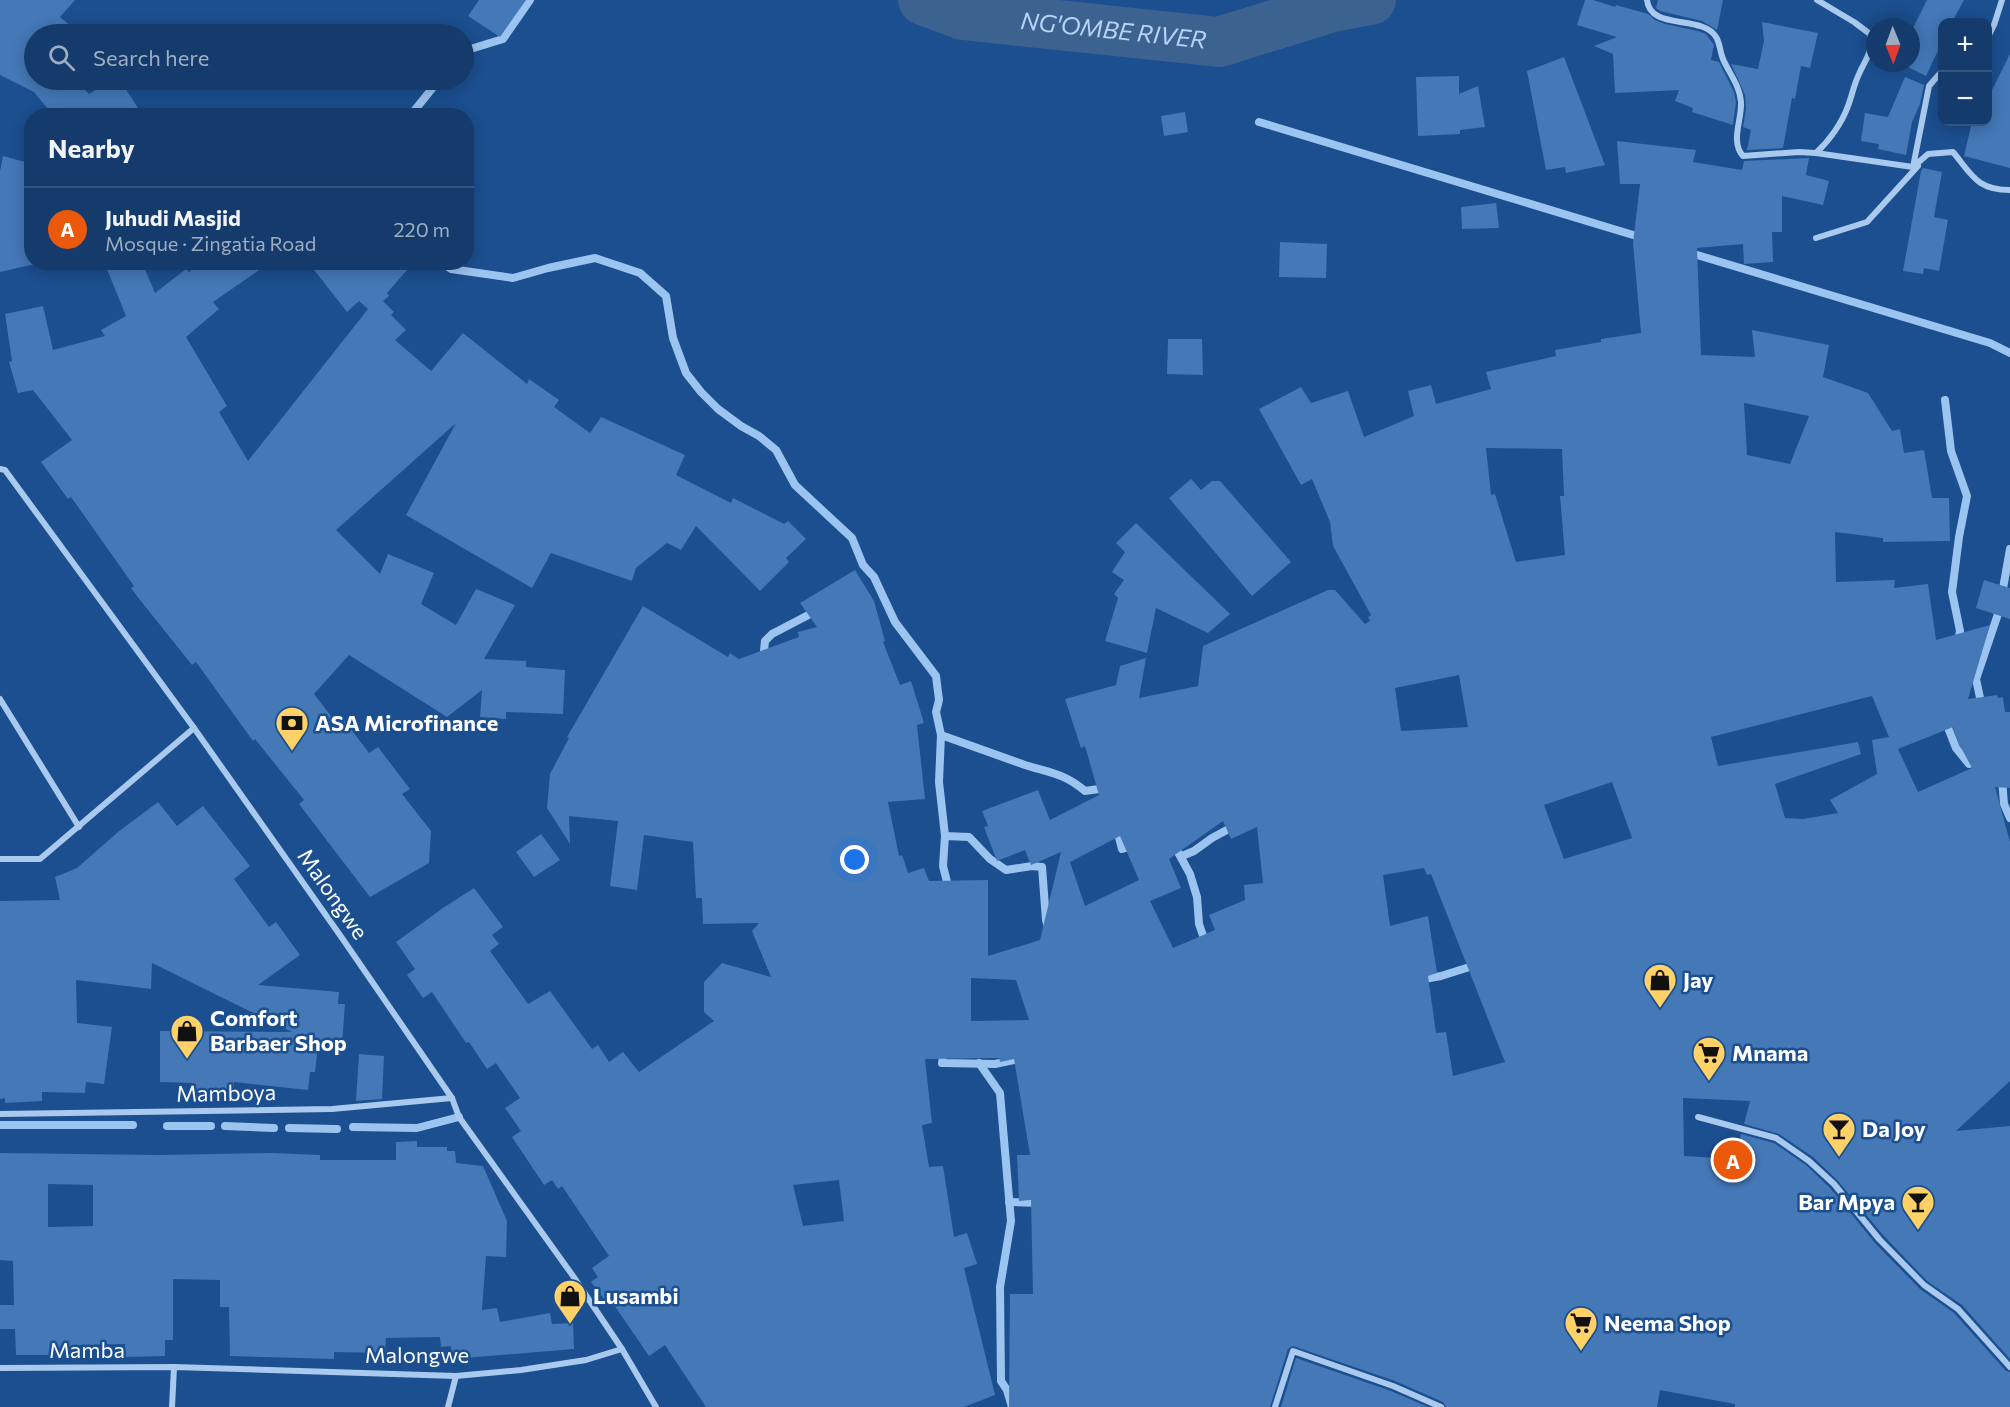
<!DOCTYPE html>
<meta charset="utf-8">
<style>
:root{--surface:#143b6b;--page:#1d4271;--text:#f1f3f6;--muted:#9dadc1;--line:#33557e;--accent:#ea580c}
body{margin:0;font-family:Commissioner,sans-serif;background:var(--page);color:var(--text)}
.controls{position:absolute;right:18px;top:18px;display:grid;overflow:hidden;border-radius:12px;box-shadow:0 3px 15px #0003}
.controls button{width:54px;height:54px;display:grid;place-items:center;padding:0;border:0;border-bottom:2px solid var(--line);background:var(--surface);color:var(--text);font:30px sans-serif}
.compass{position:absolute;left:1866px;top:18px;width:54px;height:54px;border-radius:50%;background:var(--surface);box-shadow:0 3px 15px #0003;rotate:179deg}
.you{position:absolute;left:855px;top:860px;width:21px;height:21px;margin:-15px;border:4px solid #fff;border-radius:50%;background:#1a73e8;box-shadow:0 0 0 9px #1a73e833}
.badge{display:grid;place-items:center;width:39px;height:39px;border-radius:50%;background:var(--accent);color:#fff;font-size:20px;font-weight:700}
.pin{position:absolute;translate:-50% -50%;border:3px solid #fff;box-shadow:0 2px 6px #0006}
.list{margin:0;padding:0;list-style:none}
h2{display:flex;justify-content:space-between;align-items:center;height:78px;margin:0;padding:0 24px;font-size:26px}
h2 small{font-size:20px;font-weight:400;color:var(--muted)}
.list li{display:grid;grid-template-columns:39px 1fr auto;gap:18px;align-items:center;box-sizing:border-box;height:84px;padding:0 24px;border-top:2px solid var(--line)}
.list b{display:block;font-size:22px;white-space:nowrap}
.list p{margin:0;font-size:20px;white-space:nowrap;color:var(--muted)}
.list em{font-size:20px;font-style:normal;color:var(--muted)}
.icon{flex:none;width:33px;height:33px;fill:none;stroke:currentColor;stroke-width:2;stroke-linecap:round;stroke-linejoin:round}
.map{position:relative;flex:none;width:2010px;height:1407px;overflow:hidden}
.search{position:absolute;background:var(--surface);box-shadow:0 3px 15px #0003;left:24px;top:24px;width:450px;height:66px;display:flex;align-items:center;gap:15px;box-sizing:border-box;padding:0 21px;border-radius:33px;color:var(--muted);font-size:22px}
.panel{position:absolute;background:var(--surface);box-shadow:0 3px 15px #0003;left:24px;top:108px;width:450px;height:162px;border-radius:24px}
.map>svg:first-child{display:block}
.lines{fill:none;stroke-linecap:round;stroke-linejoin:round}
.stream{stroke:#9cc4f0;stroke-width:8}
.river{stroke:#3c6290;stroke-width:50}
.building{fill:#4478b7;fill-rule:evenodd}
.street{stroke:#a9c9ee;stroke-width:6}
.labels{text-anchor:middle;stroke-width:5;stroke-linejoin:round;paint-order:stroke}
.poi-label{font-size:22px;font-weight:bold;fill:#fff;stroke:#1b4f8f;text-anchor:start}
.street-label{font-size:22px;fill:#fff;stroke:#1b4f8f}
.water-label{font-size:24px;font-style:italic;fill:#b5d3f5;stroke:#1b4f8f}
</style>
<div class="map">
<svg width="2010" height="1407" viewBox="0 0 2010 1407">
<rect width="100%" height="100%" fill="#1b4f8f"/>
<g class="lines">
<g class="stream">
<polyline points="464,51 503,39 530,0"/>
<polyline points="271,113 274,116"/>
<polyline points="410,116 439,80"/>
<polyline points="1259,122 1643,238"/>
<polyline points="1687,252 1990,343 2010,353"/>
<polyline points="440,262 451,269 513,278 548,268 595,258 640,273 666,296 673,338 686,373 701,392 718,409 741,426 759,436 776,450 795,485 852,538 863,565 874,577 895,622 936,676 939,700 936,712 941,735 939,782 945,836 943,866 948,886 947,891"/>
<polyline points="1945,400 1951,451 1967,496 1959,537 1952,592 1960,631 1958,643"/>
<polyline points="763,661 765,641 772,634 816,611"/>
<polyline points="1982,707 1976,679 1999,611 2010,549"/>
<polyline points="1945,720 1956,748 1969,764 1980,761"/>
<path d="M941 735C969 745 997 755 1025 765 1050 773 1064 773 1085 791L1106 788V791"/>
<polyline points="2002,779 2004,804 2010,818"/>
<polyline points="1116,826 1122,849 1136,845"/>
<polyline points="945,836 969,837 990,859 1006,870 1032,866 1042,867 1046,920 1048,927"/>
<polyline points="1173,843 1190,874 1197,897 1199,924 1206,944"/>
<polyline points="1182,856 1194,851 1212,838 1236,825"/>
<polyline points="1419,980 1441,976 1479,964"/>
<polyline points="944,1050 942,1063 995,1064 1024,1058"/>
<polyline points="979,1063 1000,1093 1011,1221 1000,1287 1001,1381 1007,1390 1012,1407"/>
<polyline points="0,1125 133,1125"/>
<polyline points="167,1126 211,1126"/>
<polyline points="225,1126 274,1128"/>
<polyline points="353,1127 417,1128 459,1117"/>
<polyline points="289,1128 337,1129"/>
<polyline points="1009,1202 1041,1203"/>
</g>
<path class="river" id="s1" d="M923 0 963 15 1219 42 1332 7 1371 0"/>
</g>
<g class="building">
<polygon points="0,0 75,0 60,17 80,34 34,34 34,80 76,80 89,94 112,80 120,80 143,116 54,116 34,92 0,75"/>
<polygon points="479,0 526,0 500,37 468,16"/>
<polygon points="1585,0 1593,0 1615,7 1616,5 1648,14 1655,20 1665,24 1698,31 1706,34 1714,45 1711,60 1719,62 1734,92 1736,102 1733,125 1692,112 1693,108 1675,101 1679,90 1615,93 1613,54 1594,46 1617,37 1577,25"/>
<polygon points="1658,0 1723,0 1717,30 1702,21 1660,11 1656,8"/>
<polygon points="1927,0 1964,0 1952,22 1942,22 1942,42 1926,76 1904,65 1905,63 1911,63 1911,32"/>
<polygon points="1762,22 1818,33 1810,68 1801,66 1795,99 1792,98 1783,148 1747,150 1751,130 1743,127 1746,109 1745,95 1731,64 1758,69 1764,41"/>
<polygon points="2010,54 2010,168 1964,156 1972,122 1988,122 1988,98"/>
<polygon points="1564,57 1605,165 1566,173 1565,167 1546,170 1527,71"/>
<polygon points="1459,76 1459,94 1478,86 1485,127 1460,130 1460,134 1418,136 1416,77"/>
<polygon points="1905,77 1924,85 1920,104 1912,122 1906,155 1878,149 1879,144 1861,141 1865,113 1888,117"/>
<polygon points="1185,112 1188,132 1164,136 1161,116"/>
<path d="M1617 141 1696 150 1693 162 1742 170 1744 161 1809 158 1806 175 1829 181 1823 205 1782 196V232H1772L1773 262 1744 264 1743 244 1697 248 1701 355 1755 357 1752 330 1829 345 1823 377 1868 393 1892 431 1900 429 1904 453 1924 450 1932 498H1949L1950 541 1883 542V538L1835 532 1836 582 1895 580 1894 588 1928 584 1936 640 1990 625 1968 699 1997 695 1998 698 2003 697 2005 712H2010V788L1995 787 2010 842V1081L1956 1131 2010 1126V1359L1962 1305 1927 1281 1883 1235 1838 1181 1813 1157 1779 1134 1744 1124 1750 1101 1683 1098 1684 1156 1735 1159 1741 1134 1774 1143 1806 1165 1830 1188 1875 1243 1920 1289 1954 1313 2006 1371 2010 1372V1407H1735V1404L1660 1390 1657 1407H1446L1443 1402 1395 1381 1293 1346 1288 1349 1270 1407H1009L1010 1294H1033L1031 1200 1019 1201 1017 1155H1030L1014 1059 1000 1062 999 1058 925 1059 932 1123 922 1125 929 1167 943 1166 954 1237 967 1233 977 1264 964 1268 995 1395 964 1407H706L665 1345 649 1356 610 1299H604L591 1282 598 1277 592 1268 609 1256 562 1186 558 1189 552 1180 544 1185 512 1137 521 1131 505 1108 520 1098 496 1063 487 1069 469 1042 466 1043 432 992 423 998 407 975 415 969 396 942 443 908 474 888 503 927 492 935 499 944 490 951 528 1004 550 991 592 1049 598 1045 609 1062 623 1052 639 1072 714 1021 704 1012V982L722 963 771 977 752 931 759 923 703 924 702 898H696L693 842 644 835 637 890 610 886 618 821 569 816 570 844 547 808 550 774 569 738 567 737 643 606 728 657 730 653 739 659 799 637 798 632 817 627 800 603 855 570 874 601 885 641 883 642 900 685 911 681 924 723 917 725 925 799 888 802 899 856 902 855 908 873 924 868 929 881 988 880V956L1040 940 1061 852 1031 865 1025 850 997 861 984 827 988 826 982 811 1038 790 1050 820 1099 795 1085 746 1081 748 1065 699 1116 685 1120 666 1146 658 1139 698 1198 686 1203 646 1328 590H1335L1365 624 1370 621 1368 617 1371 615 1333 546 1330 522 1312 479 1301 485 1259 409 1301 387 1311 403 1348 391 1364 437 1414 416 1408 391 1431 385 1436 404 1491 389 1486 372 1556 356 1555 350 1601 342V339L1641 333 1633 243 1640 184H1620ZM1744 403 1809 416 1790 464 1747 455ZM1486 448 1562 449 1564 496H1560L1565 555 1516 562 1495 494 1491 495ZM1459 675 1468 727 1401 731 1395 688ZM1872 696 1889 737 1872 740 1877 774 1830 800 1838 813 1803 819 1785 818 1775 784 1861 754 1858 742 1718 766 1711 737ZM1953 727 1958 742 1972 768 1918 792 1898 749ZM1612 782 1632 838 1564 859 1544 805ZM1223 821 1231 839 1257 827 1263 883 1244 885 1245 900 1209 915 1215 930 1173 948 1150 901 1181 888 1169 859ZM1120 836 1139 880 1085 906 1070 862ZM1424 868 1427 875 1431 874 1505 1062 1453 1076 1446 1032 1436 1033 1428 976 1437 973 1428 916 1390 926 1383 875ZM971 978 1016 980 1029 1020 971 1021ZM839 1180 844 1221 803 1226 793 1185Z"/>
<polygon points="3,156 32,164 32,262 35,264 0,272 0,171"/>
<polygon points="1923,168 1942,172 1934,217 1948,220 1939,271 1924,268 1923,274 1903,271 1921,171"/>
<polygon points="1496,203 1499,228 1462,229 1461,207"/>
<polygon points="1280,242 1327,244 1326,278 1279,277"/>
<polygon points="104,262 142,262 155,293 186,269 189,272 202,262 271,262 213,302 219,309 186,337 227,406 219,412 248,461 368,309 359,301 347,312 308,262 414,262 387,293 389,296 383,301 394,312 391,315 406,330 395,340 431,371 463,333 527,384 529,379 559,400 554,407 590,433 601,417 685,455 676,475 731,503 733,498 784,524 788,521 806,539 786,558 789,562 760,591 696,526 681,550 667,543 636,568 632,581 551,553 532,588 406,515 456,423 336,530 380,574 388,554 434,573 421,604 456,625 476,589 515,605 484,659 526,661 526,667 565,670 563,714 506,712 506,719 480,717 482,690 447,717 349,655 314,694 338,725 344,720 369,753 378,747 410,789 402,794 431,831 429,863 370,897 299,804 304,800 255,739 253,741 196,662 192,665 140,600 131,588 134,586 71,497 68,499 41,462 72,440 33,390 18,393 9,362 12,361 5,314 43,306 53,350 105,336 101,330 126,316"/>
<polygon points="1168,339 1202,339 1203,375 1167,374"/>
<polygon points="1191,479 1201,490 1212,481 1220,481 1291,562 1252,596 1169,498"/>
<polygon points="1136,523 1230,614 1208,633 1156,608 1147,653 1105,641 1118,598 1114,594 1124,580 1112,572 1125,552 1116,543"/>
<polygon points="1984,580 2010,588 2010,619 1976,608"/>
<polygon points="158,802 177,826 203,806 250,866 234,879 269,927 276,922 300,955 258,985 339,992 338,1004 345,1004 341,1057 318,1045 315,1072 310,1072 308,1090 234,1082 234,1099 193,1098 193,1083 160,1082 160,1031 292,1032 152,963 151,989 76,980 77,1023 112,1027 104,1084 86,1082 85,1093 42,1092 42,1101 5,1103 5,1098 0,1099 0,901 60,900 55,877 77,868 118,832"/>
<polygon points="541,834 560,860 534,877 516,852"/>
<polygon points="359,1054 384,1056 382,1099 356,1101"/>
<path d="M417 1141V1147H447V1151H455L456 1163 483 1166 507 1221 506 1257 486 1256 482 1310 497 1308 500 1322 550 1313 552 1324 573 1323 574 1349 452 1359 451 1346 441 1347 440 1337 386 1338 385 1353 334 1352V1359L230 1356 229 1307H220V1280L173 1279V1340H165V1356L125 1357V1344L78 1345V1355H16L15 1329H0V1305H14L13 1261 0 1260V1153L159 1155 272 1153 320 1155V1160H396V1142ZM48 1184 93 1185V1226L48 1227Z"/>
<polygon points="1296,1358 1391,1391 1428,1407 1281,1407"/>
</g>
<g class="lines">
<g class="street">
<path d="M1647 0C1650 31 1702 14 1716 37 1720 43 1720 52 1723 59 1729 73 1740 86 1741 102 1742 120 1730 141 1743 156L1799 152 1816 153 1913 167"/>
<polyline points="1988,37 1994,25 2002,0"/>
<path d="M1942 71 1929 86 1913 167 1928 154 1953 152C1972 175 1977 190 2010 190"/>
<path d="M1816 153C1829 141 1842 123 1848 106 1852 96 1854 84 1859 74 1866 58 1873 53 1870 34L1854 22 1817 0"/>
<polyline points="1816,238 1867,222 1918,166"/>
<polyline points="0,469 5,470 194,728 342,938 452,1098 459,1117 573,1276 622,1349 656,1407"/>
<polyline points="0,699 79,827"/>
<polyline points="0,859 40,859 194,728"/>
<polyline points="0,1114 332,1109 452,1098"/>
<polyline points="1698,1117 1776,1138 1809,1161 1834,1184 1879,1239 1924,1285 1958,1309 2010,1367"/>
<polyline points="0,1368 174,1367 456,1376 521,1370 586,1360 622,1349"/>
<polyline points="172,1407 174,1367"/>
<polyline points="448,1407 456,1376"/>
<polyline points="1275,1407 1293,1351 1393,1386 1441,1407"/>
</g>
</g>
<defs>
<g id="bank-pin" transform="scale(1.725)"><path d="M0 17L-7.5 6A9.5 9.5 0 1 1 7.5 6Z" fill="#ffd166" stroke="#1b4f8f"/><path d="M-6-4H6V4H-6ZM0-2.3a2.3 2.3 0 1 0 0 4.6a2.3 2.3 0 1 0 0-4.6Z" fill="#111"/></g>
<g id="shop-pin" transform="scale(1.725)"><path d="M0 17L-7.5 6A9.5 9.5 0 1 1 7.5 6Z" fill="#ffd166" stroke="#1b4f8f"/><path d="M-5-2.5h2.3a2.7 3.5 0 0 1 5.4 0H5L5.5 6h-11ZM-1.5-2.5h3a1.5 2.3 0 0 0-3 0Z" fill="#111"/></g>
<g id="supermarket-pin" transform="scale(1.725)"><path d="M0 17L-7.5 6A9.5 9.5 0 1 1 7.5 6Z" fill="#ffd166" stroke="#1b4f8f"/><path d="M-6-5.5h2.5l.6 2H6L4.5 2H-2.5L-4.4-4H-6ZM-1.5 3.2a1.3 1.3 0 1 0 .1 0ZM3 3.2a1.3 1.3 0 1 0 .1 0Z" fill="#111"/></g>
<g id="bar-pin" transform="scale(1.725)"><path d="M0 17L-7.5 6A9.5 9.5 0 1 1 7.5 6Z" fill="#ffd166" stroke="#1b4f8f"/><path d="M-6-5H6L.8 .8V4.5H3.5V6h-7V4.5H-.8V.8Z" fill="#111"/></g>
</defs>
<g fill-rule="evenodd">
<use href="#bank-pin" x="292" y="723"/>
<use href="#shop-pin" x="1660" y="980"/>
<use href="#shop-pin" x="187" y="1031"/>
<use href="#supermarket-pin" x="1709" y="1053"/>
<use href="#bar-pin" x="1839" y="1129"/>
<use href="#bar-pin" x="1918" y="1202"/>
<use href="#shop-pin" x="570" y="1296"/>
<use href="#supermarket-pin" x="1581" y="1323"/>
</g>
<g class="labels">
<g class="poi-label">
<text x="315" y="731">ASA Microfinance</text>
<text x="1683" y="988">Jay</text>
<text x="210" y="1026">Comfort<tspan x="210" dy="25">Barbaer Shop</tspan></text>
<text x="1732" y="1061">Mnama</text>
<text x="1862" y="1137">Da Joy</text>
<text x="1895" y="1210" text-anchor="end">Bar Mpya</text>
<text x="593" y="1304">Lusambi</text>
<text x="1604" y="1331">Neema Shop</text>
</g>
<g class="street-label">
<text transform="translate(333 894) rotate(55)" y="8">Malongwe</text>
<text transform="translate(226 1093) rotate(-1)" y="8">Mamboya</text>
<text x="87" y="1358">Mamba</text>
<text x="417" y="1363">Malongwe</text>
</g>
<g class="water-label">
<text dy="8" stroke="none"><textPath href="#s1" startOffset="194">NG'OMBE RIVER</textPath></text>
</g>
</g>
</svg>
<div class="controls">
<button>+</button>
<button>−</button>
</div>
<svg class="compass" viewBox="-18 -18 36 36"><path d="M0-13l5 13h-10z" fill="#e53935"/><path d="M0 13l5-13h-10z" fill="#9dadc1"/></svg>
<div class="you"></div>
<div class="pin badge" style="left:1733px;top:1160px">A</div>
<div class="search"><svg class="icon" aria-label="search" viewBox="0 0 24 24"><circle cx="10" cy="10" r="6"/><path d="M15 15l6 6"/></svg>Search here</div>
<section class="panel">
<h2>Nearby<small></small></h2>
<ul class="list">
<li><span class="badge">A</span><div><b>Juhudi Masjid</b><p>Mosque · Zingatia Road</p></div><em>220 m</em></li>
</ul>
</section>
</div>
